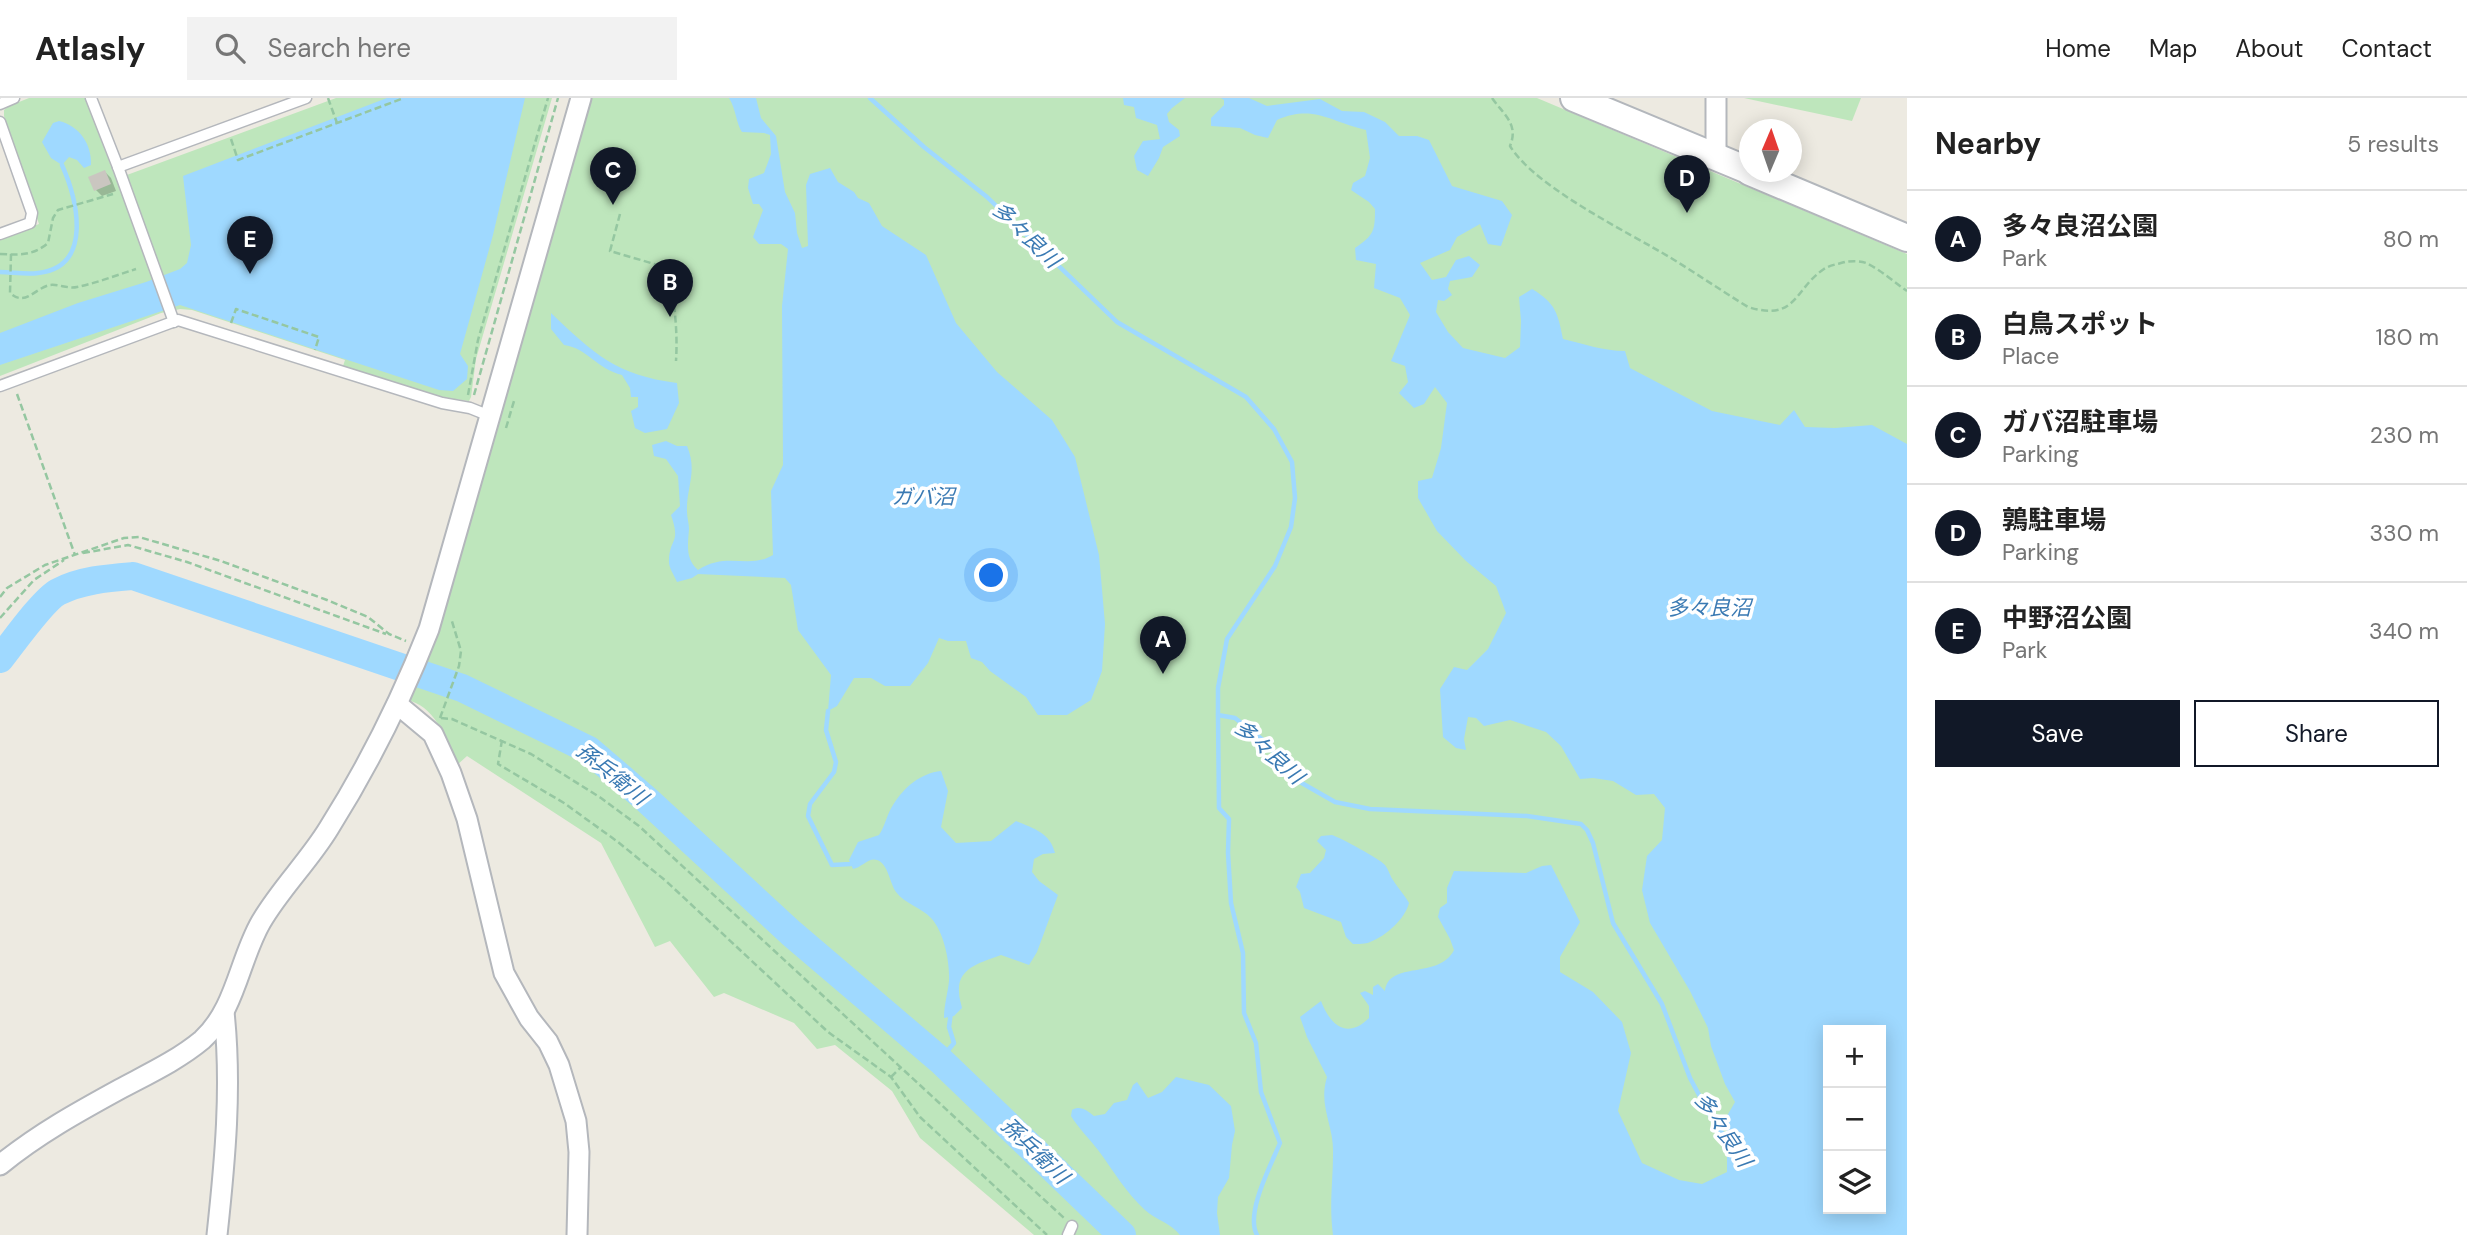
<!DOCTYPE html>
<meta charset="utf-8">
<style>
:root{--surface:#fff;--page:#f2f2f2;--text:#222;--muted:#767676;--line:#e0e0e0;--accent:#111827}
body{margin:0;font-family:"DM Sans","Noto Sans JP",sans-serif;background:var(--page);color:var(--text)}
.controls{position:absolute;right:21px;bottom:21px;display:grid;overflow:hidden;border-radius:0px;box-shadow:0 4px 18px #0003}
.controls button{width:63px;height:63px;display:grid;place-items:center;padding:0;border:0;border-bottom:2px solid var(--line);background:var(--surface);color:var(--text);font:35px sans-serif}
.compass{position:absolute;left:1739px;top:21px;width:63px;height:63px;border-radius:50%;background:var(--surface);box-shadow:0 4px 18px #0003;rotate:2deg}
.you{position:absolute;left:992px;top:478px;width:24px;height:24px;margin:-18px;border:5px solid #fff;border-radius:50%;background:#1a73e8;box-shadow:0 0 0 10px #1a73e833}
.badge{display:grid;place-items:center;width:46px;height:46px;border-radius:50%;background:var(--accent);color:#fff;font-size:23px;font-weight:700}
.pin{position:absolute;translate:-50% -58px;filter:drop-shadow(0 2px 4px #0008)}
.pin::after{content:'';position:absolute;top:37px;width:24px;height:21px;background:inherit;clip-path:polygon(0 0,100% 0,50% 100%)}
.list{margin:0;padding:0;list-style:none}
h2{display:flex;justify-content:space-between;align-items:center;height:91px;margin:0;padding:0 28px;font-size:30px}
h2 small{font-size:23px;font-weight:400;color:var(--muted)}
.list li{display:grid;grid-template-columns:46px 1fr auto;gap:21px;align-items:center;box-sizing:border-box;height:98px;padding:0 28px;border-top:2px solid var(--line)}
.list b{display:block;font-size:26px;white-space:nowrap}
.list p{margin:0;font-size:23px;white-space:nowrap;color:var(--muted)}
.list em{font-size:23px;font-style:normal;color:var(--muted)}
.actions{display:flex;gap:14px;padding:21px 28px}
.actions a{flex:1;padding:16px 0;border:2px solid var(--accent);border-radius:0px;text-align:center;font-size:24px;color:var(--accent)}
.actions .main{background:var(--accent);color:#fff}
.icon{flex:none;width:38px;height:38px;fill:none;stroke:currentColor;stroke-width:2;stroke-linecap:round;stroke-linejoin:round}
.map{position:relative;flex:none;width:1907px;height:1137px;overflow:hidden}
header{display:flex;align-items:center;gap:42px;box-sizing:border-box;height:98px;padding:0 35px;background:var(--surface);border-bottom:2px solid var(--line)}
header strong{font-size:33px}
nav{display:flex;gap:38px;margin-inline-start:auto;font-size:24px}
.search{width:490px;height:63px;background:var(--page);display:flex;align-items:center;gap:18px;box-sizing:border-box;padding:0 24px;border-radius:0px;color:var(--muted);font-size:26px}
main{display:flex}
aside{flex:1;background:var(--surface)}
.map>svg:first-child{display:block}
.green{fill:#bee6bc;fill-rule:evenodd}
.water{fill:#9fd9ff;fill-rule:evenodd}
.shadow{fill:#0003}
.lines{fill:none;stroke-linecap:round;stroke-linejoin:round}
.stream{stroke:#9fd9ff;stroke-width:4.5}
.river{stroke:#9fd9ff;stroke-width:28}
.building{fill:#cac6c0}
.lane-casing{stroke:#b4b7bc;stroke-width:13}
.street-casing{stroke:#b4b7bc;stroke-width:23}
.secondary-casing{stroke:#b3b7bc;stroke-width:30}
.path{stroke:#95c7a1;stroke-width:2.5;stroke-dasharray:7 3.5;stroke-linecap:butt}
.lane{stroke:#fff;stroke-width:10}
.street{stroke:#fff;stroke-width:19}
.secondary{stroke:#fff;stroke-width:26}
.labels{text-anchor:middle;stroke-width:7;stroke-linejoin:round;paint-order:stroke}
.water-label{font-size:21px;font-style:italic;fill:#3a7ab3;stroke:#fff}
</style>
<header>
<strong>Atlasly</strong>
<div class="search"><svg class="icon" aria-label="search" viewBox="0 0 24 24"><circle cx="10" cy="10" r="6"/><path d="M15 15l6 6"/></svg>Search here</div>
<nav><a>Home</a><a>Map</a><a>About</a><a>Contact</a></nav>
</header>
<main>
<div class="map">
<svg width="1907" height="1137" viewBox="0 0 1907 1137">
<rect width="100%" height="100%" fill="#edeae1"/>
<g class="green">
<path d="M29 0H85L116 81 336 0H552L476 261 471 299 469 303C425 298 384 283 343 268L345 262 192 212 180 211 161 215 0 278V141L39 126 4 18V12L9 8Z"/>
<path d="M588 0H1537L1907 156V1137H1034L920 1040 892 993 835 947 817 951 794 925 724 895 714 899 670 843 655 849 601 745 467 658 456 668C447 644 438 612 411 603L408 599ZM1828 932H1881V1111H1828Z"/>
<polygon points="1744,0 1861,0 1852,23"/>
</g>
<g class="water">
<polygon points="387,0 525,0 493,137 460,256 468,268 467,281 453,293 439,292 180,207 0,267 0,235 78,205 146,184 180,171 187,165 191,147 183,78"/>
<path d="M729 0H756L761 20 776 38 785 94 795 115 797 135 802 150 808 148 806 87 810 76 830 70 838 84 854 94 858 100 869 105 882 128 926 157 956 225 997 274 1052 322 1075 359 1099 457 1105 526 1102 573 1091 602 1067 617H1038L1026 599 990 573 982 564 971 560 966 543H948L939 540 928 565 910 588H885L871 580H854L837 608 828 613 831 577 798 532 791 487 785 480 698 476 692 480 677 484C674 477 668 469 669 462 670 439 681 446 671 417L680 408 678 378 666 361 654 358 652 347 666 343 677 348H687C698 374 686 389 687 414 687 420 689 425 689 431 688 446 685 461 698 472 728 453 748 472 773 457L771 393 783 367 782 208 788 151 781 146H759L753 139 763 112 759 106H753L748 90 749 81 764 75 771 56 770 37 764 35 742 34C736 25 736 11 729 0Z"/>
<polygon points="1123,0 1185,0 1172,10 1167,16 1169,24 1179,32 1180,38 1163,49 1159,60 1148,78 1137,72 1134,58 1143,43 1160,41 1157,27 1136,20 1134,9 1124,7"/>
<path d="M1221 0H1249L1267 8 1320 1 1342 13 1364 14 1385 24 1399 38H1417L1429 42 1452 88 1502 103 1512 117 1501 148 1488 146 1480 126 1457 139 1450 152 1420 165 1432 182 1446 179 1456 162 1469 158 1480 167 1472 179 1450 183 1448 191 1452 197 1444 203 1438 202 1436 214 1448 234 1463 250 1505 260 1520 249 1521 223 1519 199 1532 191C1556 205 1558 216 1563 241 1585 246 1603 253 1625 253L1630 270 1712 313 1780 327 1794 312 1805 329 1835 330 1872 327 1907 346V1137H1333C1329 1106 1333 1084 1333 1055 1334 1027 1318 1008 1327 979L1307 939 1300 919 1321 903C1330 927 1347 942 1369 920V908L1360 895 1365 893 1373 897V889L1378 886 1385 893C1389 862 1439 882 1454 852L1450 841 1438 819 1440 810 1447 805V790L1454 773 1526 775 1542 768 1551 767 1580 824 1560 859V874L1593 894 1622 924 1631 955 1618 1013 1642 1065 1679 1082 1702 1086 1727 1074V1018L1735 1004 1725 986 1711 948 1708 930 1690 893 1650 825 1642 792 1647 758 1662 742 1665 710 1654 696 1636 697 1613 683 1593 680 1580 681 1561 648 1546 634 1510 622 1484 628 1476 620 1468 619 1464 641 1466 652 1456 650 1443 639 1440 591 1454 569 1467 572 1488 551 1506 515 1496 488 1466 463 1437 433 1418 400V383L1432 380 1441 350 1447 305 1435 289 1424 306 1414 310 1399 295 1408 284 1405 268 1391 263 1410 217 1400 200 1374 190 1376 166 1356 162 1355 150C1374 137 1375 133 1375 111L1369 104 1351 92 1353 85 1365 78 1370 60 1366 32C1330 24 1314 6 1277 22L1268 40 1255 37 1240 30 1211 28V20L1224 7V2ZM1828 932H1881V1111H1828Z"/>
<path d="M59 23C80 28 92 47 91 67L84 70 77 62 69 59 62 67 51 60 42 44 53 25Z"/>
<path d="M551 215C594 256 616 277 677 285L679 305 667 331 645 335 635 330 631 313 638 309V299H631L630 290 622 277C597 271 587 250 564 247L551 231Z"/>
<path d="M941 673 948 693 941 729 956 745 991 743 1016 723C1035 731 1050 735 1055 755L1043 756 1034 761 1032 774 1039 783 1058 797 1037 854 1029 867 1001 857C983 864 957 869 959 894 959 900 961 905 962 910L954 918 944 920C944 907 948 894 949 883 950 864 944 834 931 820 922 810 905 806 896 794 890 786 888 765 877 762 869 759 861 770 853 771L849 762 858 744 879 737C885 728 887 716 893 707 904 689 921 675 941 673Z"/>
<path d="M1332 737C1341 740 1380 761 1385 767 1389 772 1390 778 1393 782 1398 790 1404 796 1409 805 1405 821 1386 838 1370 844 1366 846 1358 846 1353 846L1346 839 1341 824 1304 810 1300 794 1296 789 1301 776 1310 775 1324 760 1326 752 1317 743 1321 738Z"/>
<path d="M1176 979 1209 987 1231 1008 1235 1033 1232 1047 1229 1080 1218 1099 1217 1115 1220 1137H1180C1171 1125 1156 1122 1145 1112 1126 1095 1113 1072 1098 1052 1089 1040 1079 1031 1071 1018L1072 1012C1081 1007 1087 1013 1094 1018L1105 1016 1114 1005 1127 1002 1133 987 1137 984 1148 1000 1162 994Z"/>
</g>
<polygon class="shadow" points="105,74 111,80 116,93 102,98 96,92"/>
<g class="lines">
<g class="stream">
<polyline points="870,0 924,49 987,99 1117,224 1246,299 1274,331 1292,364 1295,400 1291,429 1275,468 1227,541 1218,590 1218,617 1235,620 1263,642 1300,684 1335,704 1370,711 1527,718 1581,726 1587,732 1593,745 1613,825 1662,906 1690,980 1714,1025 1732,1047"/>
<path d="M0 174C12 174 26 177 38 175 94 169 77 101 62 67"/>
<polyline points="828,613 826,632 836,664 834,674 810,706 808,718 832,767 851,766 854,764"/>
<path d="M1218 617 1219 710 1229 721 1228 755 1231 805 1243 855 1244 915 1256 945 1261 994 1280 1045C1271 1067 1245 1115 1257 1137"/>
<polyline points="940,962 954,945 949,929 951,914"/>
</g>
<path class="river" d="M0 561C12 546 43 502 58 494 81 482 108 480 133 478L462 590 589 652 647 702 791 835 940 962 1122 1137"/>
</g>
<polygon class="building" points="105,72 111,86 94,93 88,79"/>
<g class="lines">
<g class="lane-casing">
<g id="lane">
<polyline points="91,0 118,69 174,224"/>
<polyline points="0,6 14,0"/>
<polyline points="0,24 32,115 30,125 0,136"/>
<polyline points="118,69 306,0"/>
<polyline points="0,288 178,222 442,305 470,310 490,318"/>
<polyline points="1068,1137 1072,1128"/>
</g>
</g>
<g class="street-casing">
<g id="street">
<polyline points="1716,0 1716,59"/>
<polyline points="397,606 433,636 451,675 467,721 504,875 529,920 548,944 559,967 576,1023 579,1054 577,1137"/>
<path d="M0 1067C38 1036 78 1014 120 991 148 976 178 962 202 942 236 911 239 862 261 824 280 791 309 763 329 730 368 668 402 600 429 531L581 0"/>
<path d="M217 1137C225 1063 232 989 224 914"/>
</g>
</g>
<g class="secondary-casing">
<g id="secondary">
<polyline points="1574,0 1750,73"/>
<polyline points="1750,74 1907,140"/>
</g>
</g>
<g class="path">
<polyline points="328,0 337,25"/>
<path d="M1492 0C1504 17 1519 26 1510 48 1536 90 1628 134 1671 160 1697 176 1722 193 1748 209 1797 224 1794 191 1824 171 1830 167 1838 166 1845 164 1852 163 1860 163 1866 165 1881 172 1894 184 1907 193"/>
<polyline points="231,41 238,62 404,0"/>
<path d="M620 116 610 153 668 170C674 202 678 231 676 263"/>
<path d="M0 156C18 157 33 158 48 145L53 120 58 112 113 96"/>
<path d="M11 156 10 195C25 209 35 190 50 187 59 186 68 191 77 189 97 185 117 177 136 171"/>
<polyline points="231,225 236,211 319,239 315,252"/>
<polyline points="17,296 75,457"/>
<polyline points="468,297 478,242 548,0"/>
<polyline points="474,297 558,0"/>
<polyline points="506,330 514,303"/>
<polyline points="83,455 128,447 187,464 386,536"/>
<polyline points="0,499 7,490 45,467 124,440 139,439 221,463 327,502 368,519 389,536 406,543"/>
<polyline points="0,520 34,482 64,462"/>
<polyline points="440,620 459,568 461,553 451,520"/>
<polyline points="441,620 452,621 531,656 601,700 639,728 1064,1120"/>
<polyline points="502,642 498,666 564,705 618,744 666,783 828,934 891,979 920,1019 1047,1137"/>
<polyline points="891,979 901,969"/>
</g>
<use href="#lane" class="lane"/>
<use href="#street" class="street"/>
<use href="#secondary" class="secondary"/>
</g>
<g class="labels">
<g class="water-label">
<text transform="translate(1026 137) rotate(44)" y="7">多々良川</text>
<text x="923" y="406">ガバ沼</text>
<text x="1709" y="517">多々良沼</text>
<text transform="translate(1269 654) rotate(42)" y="7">多々良川</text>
<text transform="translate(612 676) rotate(39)" y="7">孫兵衛川</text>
<text transform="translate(1723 1032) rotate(56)" y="7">多々良川</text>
<text transform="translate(1035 1053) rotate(44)" y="7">孫兵衛川</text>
</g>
</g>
</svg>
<div class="controls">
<button>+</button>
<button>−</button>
<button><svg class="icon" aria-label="layers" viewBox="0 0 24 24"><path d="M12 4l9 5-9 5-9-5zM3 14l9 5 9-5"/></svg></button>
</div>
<svg class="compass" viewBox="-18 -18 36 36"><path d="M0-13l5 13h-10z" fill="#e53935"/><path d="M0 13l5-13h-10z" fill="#767676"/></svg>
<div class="you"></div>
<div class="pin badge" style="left:1163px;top:576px">A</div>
<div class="pin badge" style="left:670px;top:219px">B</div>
<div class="pin badge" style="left:613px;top:107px">C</div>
<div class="pin badge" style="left:1687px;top:115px">D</div>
<div class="pin badge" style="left:250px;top:176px">E</div>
</div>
<aside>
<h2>Nearby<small>5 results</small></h2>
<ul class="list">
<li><span class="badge">A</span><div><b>多々良沼公園</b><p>Park</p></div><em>80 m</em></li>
<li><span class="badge">B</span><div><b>白鳥スポット</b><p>Place</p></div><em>180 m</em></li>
<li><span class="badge">C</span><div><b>ガバ沼駐車場</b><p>Parking</p></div><em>230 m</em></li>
<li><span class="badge">D</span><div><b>鶉駐車場</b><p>Parking</p></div><em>330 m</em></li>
<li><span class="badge">E</span><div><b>中野沼公園</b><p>Park</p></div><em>340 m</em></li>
</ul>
<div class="actions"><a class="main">Save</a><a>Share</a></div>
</aside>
</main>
